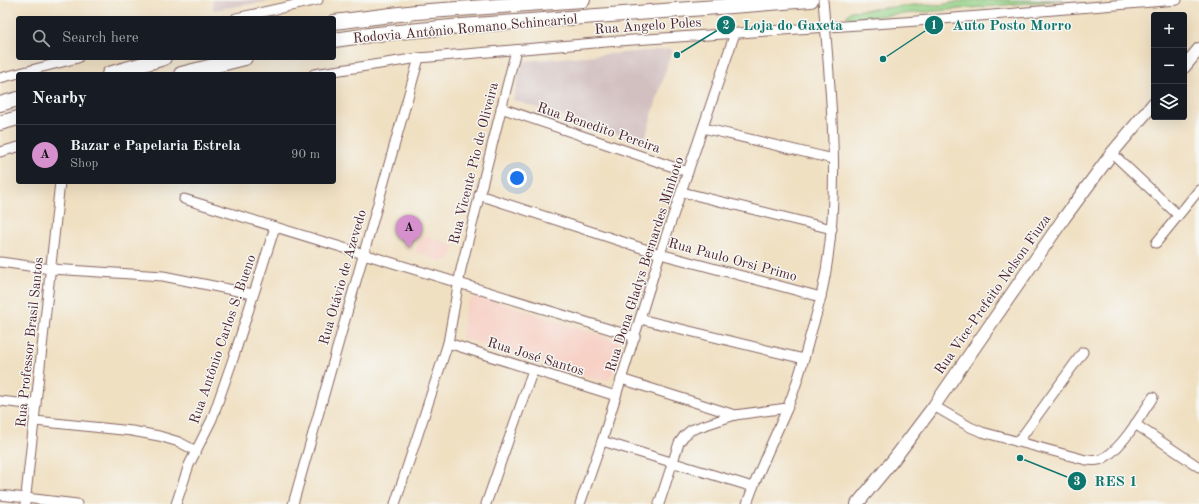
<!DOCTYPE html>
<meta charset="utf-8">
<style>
:root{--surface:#171b24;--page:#20242c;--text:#f1f3f6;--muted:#9ea1a6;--line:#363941;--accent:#d690ce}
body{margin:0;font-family:"Old Standard TT",serif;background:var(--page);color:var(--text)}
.controls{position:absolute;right:12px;top:12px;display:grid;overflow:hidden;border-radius:4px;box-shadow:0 4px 16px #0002}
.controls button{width:36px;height:36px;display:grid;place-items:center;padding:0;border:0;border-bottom:1px solid var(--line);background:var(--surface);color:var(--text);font:20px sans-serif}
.you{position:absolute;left:517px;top:178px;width:14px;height:14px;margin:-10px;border:3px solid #fff;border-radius:50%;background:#1a73e8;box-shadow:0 0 0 6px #1a73e833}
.badge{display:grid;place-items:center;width:26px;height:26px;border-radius:50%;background:var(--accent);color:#111;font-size:13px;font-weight:700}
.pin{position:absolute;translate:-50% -33px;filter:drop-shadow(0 1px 2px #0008)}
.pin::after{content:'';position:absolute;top:21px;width:14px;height:12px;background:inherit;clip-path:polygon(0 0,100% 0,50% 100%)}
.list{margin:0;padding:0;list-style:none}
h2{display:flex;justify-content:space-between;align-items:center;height:52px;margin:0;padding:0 16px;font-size:17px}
h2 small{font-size:13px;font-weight:400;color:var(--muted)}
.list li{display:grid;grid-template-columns:26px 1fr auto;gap:12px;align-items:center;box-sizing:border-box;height:60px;padding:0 16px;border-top:1px solid var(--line)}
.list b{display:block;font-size:15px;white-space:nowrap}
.list p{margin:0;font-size:13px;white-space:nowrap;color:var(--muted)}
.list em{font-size:13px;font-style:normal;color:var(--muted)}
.icon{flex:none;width:22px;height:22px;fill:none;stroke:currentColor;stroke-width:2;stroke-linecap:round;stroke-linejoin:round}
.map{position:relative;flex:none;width:1199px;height:504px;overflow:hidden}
.search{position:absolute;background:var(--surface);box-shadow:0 4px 16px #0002;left:16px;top:16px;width:320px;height:44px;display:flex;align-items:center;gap:10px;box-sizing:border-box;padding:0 14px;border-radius:4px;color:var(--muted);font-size:15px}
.panel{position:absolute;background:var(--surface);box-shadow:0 4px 16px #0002;left:16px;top:72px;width:320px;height:112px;border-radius:4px}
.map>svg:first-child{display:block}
.built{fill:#f7d1c6}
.industrial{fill:#d2bfbf}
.green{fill:#94d187;stroke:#6f7859}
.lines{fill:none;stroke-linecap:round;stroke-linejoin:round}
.minor-casing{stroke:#846360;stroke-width:11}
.major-casing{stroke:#846360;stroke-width:14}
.highway-casing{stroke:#846360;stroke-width:16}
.minor{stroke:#fff;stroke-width:9}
.major{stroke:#fff;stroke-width:12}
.highway{stroke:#fff;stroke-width:14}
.labels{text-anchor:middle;stroke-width:3;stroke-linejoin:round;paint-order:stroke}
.street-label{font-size:14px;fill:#4a1f2b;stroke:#f6f6f2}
.leader{fill:none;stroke:#0f766e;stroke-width:1.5}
.callout-dot{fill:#0f766e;stroke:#f6f6f2;stroke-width:1.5}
.mark-label{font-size:12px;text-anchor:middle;font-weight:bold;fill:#fff}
.callout-label{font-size:15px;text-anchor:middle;font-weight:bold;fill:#0f766e;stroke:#f6f6f2;stroke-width:3;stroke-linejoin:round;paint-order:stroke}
</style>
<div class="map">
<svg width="1199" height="504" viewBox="0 0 1199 504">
<rect width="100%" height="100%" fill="#f6f6f2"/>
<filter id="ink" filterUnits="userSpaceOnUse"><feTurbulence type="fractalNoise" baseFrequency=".025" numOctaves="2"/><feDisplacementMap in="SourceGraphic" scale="8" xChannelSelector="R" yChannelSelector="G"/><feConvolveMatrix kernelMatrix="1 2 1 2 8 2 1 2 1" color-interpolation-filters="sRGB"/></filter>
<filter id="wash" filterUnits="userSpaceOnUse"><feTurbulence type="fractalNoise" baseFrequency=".012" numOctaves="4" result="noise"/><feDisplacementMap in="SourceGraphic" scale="16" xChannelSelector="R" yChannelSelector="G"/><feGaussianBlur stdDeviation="0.9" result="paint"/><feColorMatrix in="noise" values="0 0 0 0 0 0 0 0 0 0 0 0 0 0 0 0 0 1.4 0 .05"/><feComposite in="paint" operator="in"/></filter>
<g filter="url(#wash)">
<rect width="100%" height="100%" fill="#f0e0c2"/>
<g class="built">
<polygon points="420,234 455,245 452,257 442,262 415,251"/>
<polygon points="475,296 480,296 618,341 622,347 615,369 608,380 602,381 461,338 465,309 468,302"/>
</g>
<g class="industrial">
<polygon points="213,0 277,0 213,10"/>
<polygon points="672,49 644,142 513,100 523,61"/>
</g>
<polygon class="green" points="966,0 1063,0 856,18 850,18 846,16 851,11 925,4 941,5"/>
</g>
<g filter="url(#ink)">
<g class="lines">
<g class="minor-casing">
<g id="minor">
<polyline points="236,18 318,0"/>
<polyline points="314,74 419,58 618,41 904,22 1177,0"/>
<polyline points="0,78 78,58"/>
<polyline points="501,108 688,172"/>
<polyline points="703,128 833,159"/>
<polyline points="0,152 18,147"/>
<polyline points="1112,153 1178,215"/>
<polyline points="682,192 832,229"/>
<polyline points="479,195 660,254 821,297"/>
<polyline points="184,199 635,337"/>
<polyline points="1156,243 1199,190"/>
<polyline points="0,262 51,269 163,276 253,294"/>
<polyline points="640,319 804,359"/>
<polyline points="448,343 616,396"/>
<polyline points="621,379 735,415"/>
<polyline points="0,401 36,405"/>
<path d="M934 406 970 427 982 432 1086 460C1090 460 1095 461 1099 460 1119 454 1142 414 1153 397"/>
<polyline points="35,421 132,431 159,436 179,442 196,451"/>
<polyline points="1135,424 1199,467"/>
<polyline points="602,441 753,487"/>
<polyline points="1018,442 1083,352"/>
<polyline points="0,495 77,504"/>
<polyline points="25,504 60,182"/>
<polyline points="176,504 189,465 212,419 234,356 275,227"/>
<polyline points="293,504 419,58"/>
<polyline points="395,504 448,343 461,269 516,50"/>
<polyline points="486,504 533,370"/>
<polyline points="580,504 602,441 660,254 735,33"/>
<polyline points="659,504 679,443 684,436 691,430 702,426 735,415 787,408"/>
<path d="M747 504C758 471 773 441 787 409 796 387 803 363 809 340 813 325 818 311 821 296 843 201 831 97 823 0"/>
</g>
</g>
<g class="major-casing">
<g id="major">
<polyline points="1184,67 1199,49"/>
<polyline points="857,504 894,459 934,406 1064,218 1112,153 1154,103"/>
</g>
</g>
<g class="highway-casing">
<g id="highway">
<polyline points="334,22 416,12 583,0"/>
<polyline points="334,40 377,34 462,26 811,0"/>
<polyline points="109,74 164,58"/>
<polyline points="181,74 245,58"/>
<polyline points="0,104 18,99"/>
<polyline points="0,123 18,118"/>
</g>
</g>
<use href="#minor" class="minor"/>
<use href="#major" class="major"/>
<use href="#highway" class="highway"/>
</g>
</g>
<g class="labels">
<g class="street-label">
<text transform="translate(648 25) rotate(-4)" y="5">Rua Ângelo Poles</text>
<text transform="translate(465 28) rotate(-5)" y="5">Rodovia Antônio Romano Schincariol</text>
<text transform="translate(599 127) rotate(19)" y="5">Rua Benedito Pereira</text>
<text transform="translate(473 163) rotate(-76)" y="5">Rua Vicente Pio de Oliveira</text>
<text transform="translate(733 259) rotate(15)" y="5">Rua Paulo Orsi Primo</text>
<text transform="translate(644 264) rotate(-72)" y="5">Rua Dona Gladys Bernardes Minhoto</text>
<text transform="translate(342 277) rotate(-74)" y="5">Rua Otávio de Azevedo</text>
<text transform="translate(992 294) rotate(-55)" y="5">Rua Vice-Prefeito Nelson Fiuza</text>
<text transform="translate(222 339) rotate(-71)" y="5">Rua Antônio Carlos S. Bueno</text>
<text transform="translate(29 342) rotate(-84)" y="5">Rua Professor Brasil Santos</text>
<text transform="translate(536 356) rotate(17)" y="5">Rua José Santos</text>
</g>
</g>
<path class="leader" d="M883 59L934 25M677 55L726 25M1020 458L1077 481"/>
<g class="callout-dot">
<circle cx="883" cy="59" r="4"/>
<circle cx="677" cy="55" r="4"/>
<circle cx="1020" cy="458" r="4"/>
<circle cx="934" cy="25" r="10"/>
<circle cx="726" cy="25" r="10"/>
<circle cx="1077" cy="481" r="10"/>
</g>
<g class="mark-label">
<text x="934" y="29">1</text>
<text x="726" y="29">2</text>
<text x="1077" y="485">3</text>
</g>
<g class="callout-label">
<text x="1012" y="30">Auto Posto Morro</text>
<text x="793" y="30">Loja do Gaxeta</text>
<text x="1116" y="486">RES 1</text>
</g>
</svg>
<div class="controls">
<button>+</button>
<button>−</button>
<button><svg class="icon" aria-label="layers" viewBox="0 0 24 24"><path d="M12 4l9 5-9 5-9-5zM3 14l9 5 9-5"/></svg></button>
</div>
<div class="you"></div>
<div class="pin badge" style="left:409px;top:248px">A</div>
<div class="search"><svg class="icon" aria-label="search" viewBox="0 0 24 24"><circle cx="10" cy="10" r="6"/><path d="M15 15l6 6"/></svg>Search here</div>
<section class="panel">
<h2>Nearby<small></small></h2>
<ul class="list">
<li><span class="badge">A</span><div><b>Bazar e Papelaria Estrela</b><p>Shop</p></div><em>90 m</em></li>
</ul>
</section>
</div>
